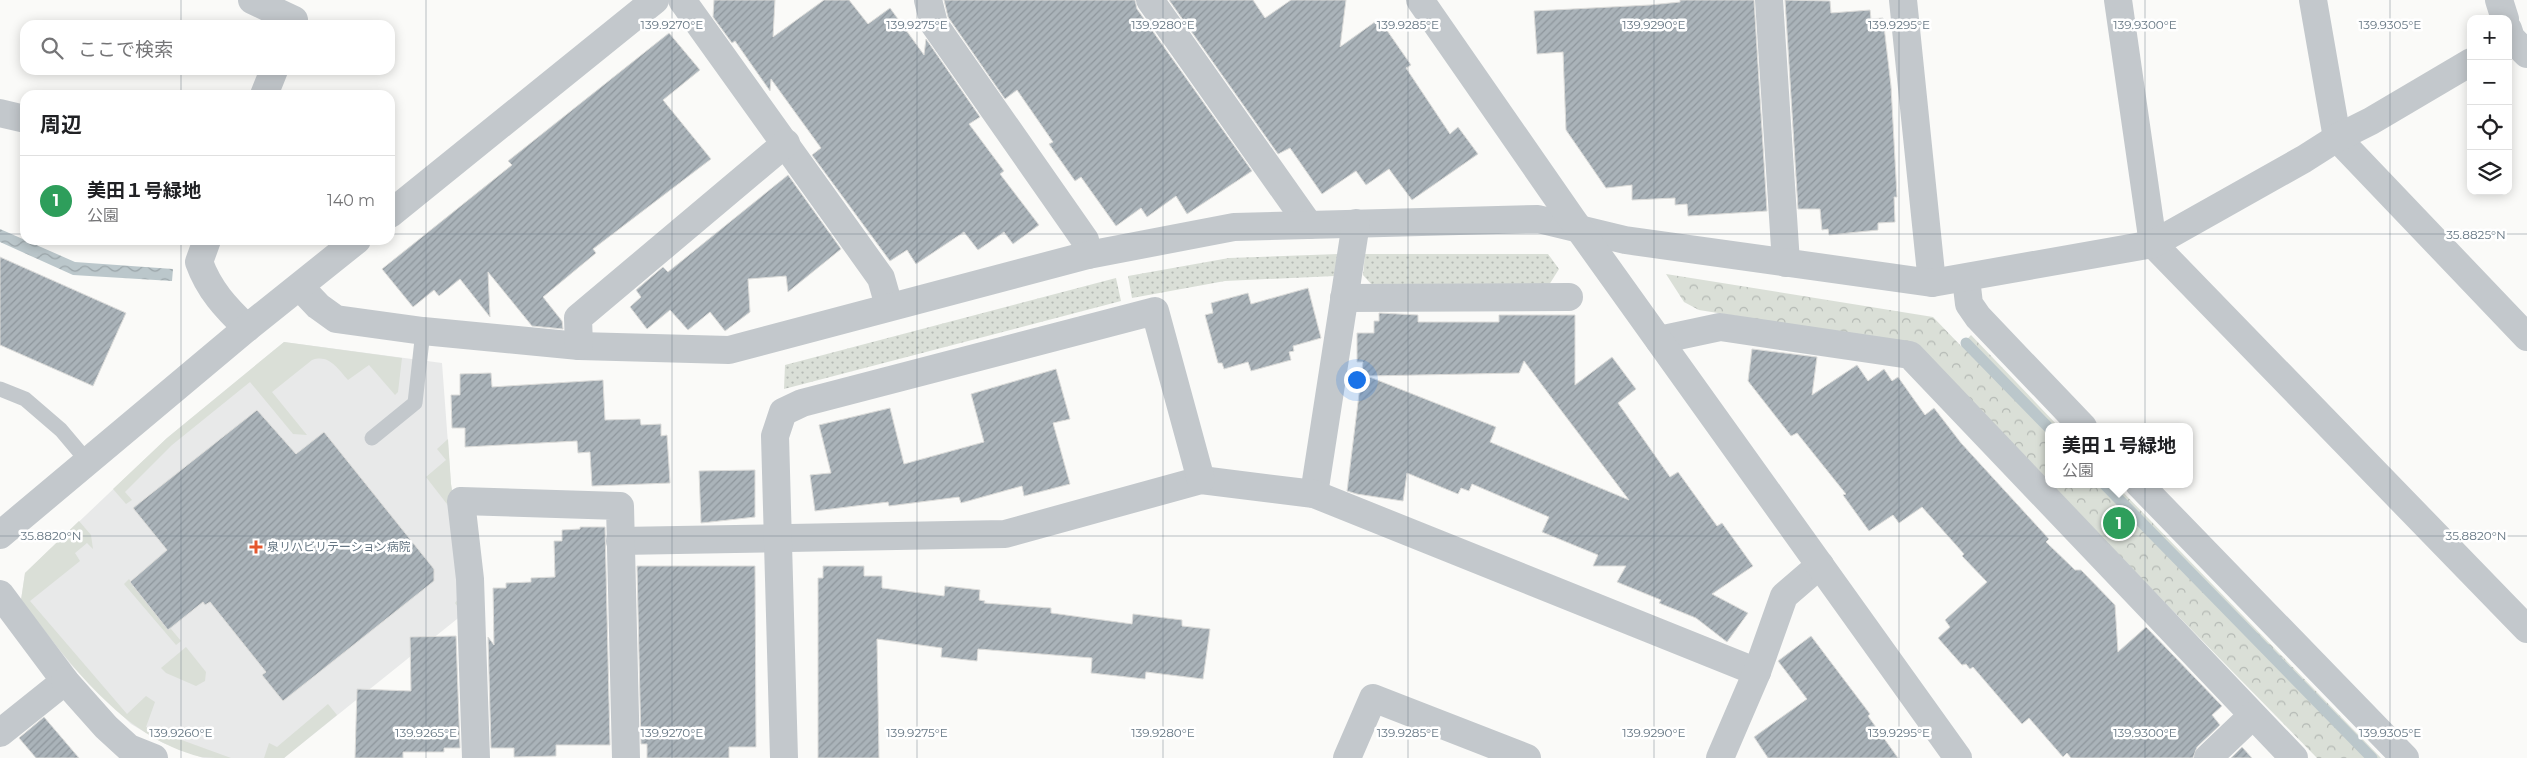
<!DOCTYPE html>
<html lang="ja">
<meta charset="utf-8">
<style>
:root{--surface:#fff;--page:#f6f6f6;--text:#202124;--muted:#757577;--line:#e0e0e0;--accent:#e4572e}
body{margin:0;font-family:Montserrat,"Noto Sans JP",sans-serif;background:var(--page);color:var(--text)}
.controls{position:absolute;right:15px;top:15px;display:grid;overflow:hidden;border-radius:10px;box-shadow:0 2px 12px #0003}
.controls button{width:45px;height:45px;display:grid;place-items:center;padding:0;border:0;border-bottom:1px solid var(--line);background:var(--surface);color:var(--text);font:25px sans-serif}
.you{position:absolute;left:1356px;top:379px;width:18px;height:18px;margin:-12px;border:4px solid #fff;border-radius:50%;background:#1a73e8;box-shadow:0 0 0 8px #1a73e833}
.badge{display:grid;place-items:center;width:32px;height:32px;border-radius:50%;background:var(--accent);color:#fff;font-size:16px;font-weight:700}
.pin{position:absolute;translate:-50% -50%;border:2px solid #fff;box-shadow:0 1px 5px #0006}
.popup{position:absolute;left:2045px;top:423px;width:148px;height:65px;box-sizing:border-box;display:grid;place-content:center;border-radius:10px;background:var(--surface);filter:drop-shadow(0 1px 4px #0005);font-size:16px;white-space:nowrap;color:var(--muted)}
.popup b{font-size:19px;color:var(--text)}
.popup::after{content:'';position:absolute;left:50%;top:100%;margin-left:-10px;border:10px solid transparent;border-top-color:var(--surface)}
.list{margin:0;padding:0;list-style:none}
h2{display:flex;justify-content:space-between;align-items:center;height:65px;margin:0;padding:0 20px;font-size:21px}
h2 small{font-size:16px;font-weight:400;color:var(--muted)}
.list li{display:grid;grid-template-columns:32px 1fr auto;gap:15px;align-items:center;box-sizing:border-box;height:90px;padding:0 20px;border-top:1px solid var(--line)}
.list b{display:block;font-size:19px;white-space:nowrap}
.list p{margin:0;font-size:16px;white-space:nowrap;color:var(--muted)}
.list em{font-size:16px;font-style:normal;color:var(--muted)}
.icon{flex:none;width:28px;height:28px;fill:none;stroke:currentColor;stroke-width:2;stroke-linecap:round;stroke-linejoin:round}
.map{position:relative;flex:none;width:2527px;height:758px;overflow:hidden}
.search{position:absolute;background:var(--surface);box-shadow:0 2px 12px #0003;left:20px;top:20px;width:375px;height:55px;display:flex;align-items:center;gap:12px;box-sizing:border-box;padding:0 18px;border-radius:15px;color:var(--muted);font-size:19px}
.panel{position:absolute;background:var(--surface);box-shadow:0 2px 12px #0003;left:20px;top:90px;width:375px;height:155px;border-radius:15px}
.map>svg:first-child{display:block}
.built{fill:#e8e9e9}
.grass{fill:url(#grass-dots)}
.park{fill:url(#park-crowns)}
.garden{fill:#dadfd7}
.water{fill:url(#water-waves)}
.lines{fill:none;stroke-linecap:round;stroke-linejoin:round}
.stream{stroke:#bbc7cb;stroke-width:11}
.building{fill:url(#building-hatch);stroke:#dcdcda;fill-rule:evenodd}
.service{stroke:#c3c8cc;stroke-width:15}
.minor{stroke:#c3c8cc;stroke-width:28}
.tertiary{stroke:#c3c8cc;stroke-width:28}
.ticks{fill:none;stroke:#657683;stroke-width:1;stroke-opacity:0.45}
.poi-dot{fill:#e4572e;stroke:#fff;stroke-width:2}
.labels{text-anchor:middle;stroke-width:5;stroke-linejoin:round;paint-order:stroke}
.poi-label{font-size:12px;fill:#657683;stroke:#fff;text-anchor:start}
.ticks-label{font-size:12px;text-anchor:middle;fill:#657683;stroke:#fff;stroke-width:5;stroke-linejoin:round;paint-order:stroke}
</style>
<div class="map">
<svg width="2527" height="758" viewBox="0 0 2527 758">
<defs>
<pattern id="grass-dots" width="8" height="8" patternUnits="userSpaceOnUse" patternTransform="scale(1.25)"><rect width="8" height="8" fill="#dadfd7"/><path d="M2 2h.1M6 6h.1" fill="none" stroke="#b4b9b4" stroke-width="1.8" stroke-linecap="round"/></pattern>
<pattern id="park-crowns" width="20" height="18" patternUnits="userSpaceOnUse" patternTransform="scale(1.25)"><rect width="20" height="18" fill="#dadfd7"/><path d="M2 6a3 3 0 1 1 6 0M12 15a3 3 0 1 1 6 0" fill="none" stroke="#b4b9b4"/></pattern>
<pattern id="water-waves" width="16" height="10" patternUnits="userSpaceOnUse" patternTransform="scale(1.25)"><rect width="16" height="10" fill="#bbc7cb"/><path d="M0 5q4-4 8 0t8 0" fill="none" stroke="#9ca6aa"/></pattern>
<pattern id="building-hatch" width="6" height="6" patternUnits="userSpaceOnUse" patternTransform="scale(1.25)"><rect width="6" height="6" fill="#aab3b9"/><path d="M-1 1l2-2M0 6l6-6M5 7l2-2" fill="none" stroke="#8e969c"/></pattern>
</defs>
<rect width="100%" height="100%" fill="#fafaf8"/>
<polygon class="built" points="284,342 442,363 451,484 466,579 467,611 284,758 203,758 163,743 131,724 70,664 21,600 25,573 167,438"/>
<g class="grass">
<polygon points="1338,254 1335,276 1225,281 1132,298 1128,276 1229,258"/>
<polygon points="1365,254 1548,254 1559,269 1549,285 1372,285 1363,275"/>
<polygon points="1116,278 1121,301 784,389 785,365"/>
</g>
<g class="park">
<polygon points="1666,274 1933,317 1961,346 1971,335 2059,427 2049,427 2049,484 1911,344 1699,310 1684,302"/>
<polygon points="2049,484 2115,484 2381,758 2317,758"/>
</g>
<g class="garden">
<path d="M284 342 402 358 398 392 395 395 369 365 348 380C337 368 329 354 312 360L272 392 307 435 293 434 250 382 172 445 125 492 132 500 126 504 113 489 167 438Z"/>
<polygon points="448,439 451,484 466,579 463,614 455,603 460,597 450,508 426,477 446,460 437,449"/>
<path d="M79 521 91 535 93 549 87 543 75 553 80 561 30 601 127 714 146 696 155 702 146 727 231 758C222 758 210 758 201 757 121 737 69 662 21 600L25 573Z"/>
<polygon points="129,579 168,630 171,629 181,641 176,645 124,584"/>
<polygon points="186,647 206,672 205,681 196,686 166,673 161,668"/>
<polygon points="328,704 337,715 284,758 264,758 269,743 277,747"/>
</g>
<polygon class="water" points="0,229 75,262 173,269 172,281 73,275 0,242"/>
<g class="lines">
<g class="stream">
<polyline points="1966,343 2049,428"/>
<polyline points="2104,484 2372,758"/>
</g>
</g>
<g class="building">
<polygon points="714,0 775,0 773,37 824,0 849,0 868,24 890,8 924,55 926,39 980,117 969,124 1004,171 1000,174 1039,225 1013,244 1004,232 978,250 964,232 916,264 907,250 890,261 812,155 821,148 771,79 770,91 735,41 732,43 713,17"/>
<polygon points="944,0 1135,0 1137,9 1252,171 1187,214 1176,196 1147,217 1141,208 1116,226 1081,177 1075,181 1049,144 1053,142 1017,90 1005,99 948,17"/>
<polygon points="1169,0 1253,0 1265,18 1291,0 1346,0 1340,47 1379,19 1411,65 1406,68 1450,134 1458,127 1478,154 1412,200 1389,169 1366,185 1356,171 1322,194 1290,148 1278,154"/>
<polygon points="1680,0 1754,0 1767,211 1688,216 1687,204 1675,205 1675,198 1632,200 1632,185 1606,188 1566,130 1563,52 1537,54 1534,11 1650,5 1680,2"/>
<polygon points="1785,0 1830,1 1831,13 1870,10 1871,19 1883,18 1891,86 1897,197 1894,197 1895,222 1878,223 1878,230 1829,235 1828,229 1822,230 1820,209 1798,209"/>
<polygon points="669,33 700,70 663,100 711,159 593,249 596,253 543,297 562,321 563,329 532,326 488,272 490,317 460,279 439,296 434,290 413,307 382,269 512,165 508,161"/>
<polygon points="788,175 841,249 788,292 786,276 748,279 750,312 725,331 710,312 688,330 670,310 647,329 630,307 641,297 636,290 663,267 668,272"/>
<polygon points="0,257 126,313 93,386 0,345"/>
<polygon points="1308,288 1321,338 1293,346 1294,351 1289,352 1291,360 1251,371 1248,362 1224,369 1222,363 1218,363 1205,315 1213,313 1211,303 1248,293 1251,304"/>
<path d="M1379 313 1418 315V322H1499V315H1575V385L1612 357 1636 389 1618 403 1670 477 1678 472 1717 526 1722 523 1753 566 1712 594 1748 613 1727 642 1696 618 1659 603 1661 600 1617 582 1626 566H1593L1598 555 1542 532 1549 517 1472 484 1469 491 1461 488 1458 494 1407 473 1403 501 1357 494 1347 491 1363 362H1357V333H1374V321H1379ZM1524 361 1554 401 1629 500 1490 442 1496 427 1367 376 1519 373Z"/>
<polygon points="1752,349 1817,357 1812,395 1857,365 1868,381 1884,369 1892,381 1898,377 1925,415 1934,408 1961,443 2049,539 2046,542 2075,570 2081,570 2115,605 2118,652 2146,627 2222,706 2212,715 2220,725 2197,747 2193,758 2071,758 2067,753 2063,757 2029,718 2022,724 1973,667 1970,669 1966,664 1962,665 1938,638 1950,627 1945,620 1987,582 1962,556 1964,554 1922,507 1899,523 1893,515 1869,531 1843,495 1846,494 1797,433 1791,436 1748,381"/>
<polygon points="1056,369 1070,419 1053,423 1070,484 1024,496 1022,486 961,503 959,497 889,506 888,502 815,511 810,475 831,473 819,425 890,408 904,464 984,442 971,394"/>
<polygon points="491,373 492,387 603,380 605,420 640,419 641,425 661,424 661,436 667,435 670,483 592,486 590,452 578,453 577,441 465,447 465,428 452,428 451,395 460,395 460,374"/>
<polygon points="257,410 296,454 324,432 434,569 434,581 283,701 262,675 266,672 210,602 205,605 203,602 168,630 130,582 167,550 133,508"/>
<polygon points="755,470 755,517 701,523 699,471"/>
<polygon points="580,527 605,527 610,745 556,745 556,756 514,757 514,748 491,748 488,637 494,645 493,588 506,588 506,583 531,582 531,578 555,577 554,541 562,541 562,530 580,529"/>
<polygon points="637,566 755,566 756,747 729,747 729,758 647,758 647,744 641,744"/>
<polygon points="823,566 864,566 864,576 882,576 882,588 944,596 945,586 980,590 979,600 985,601 984,603 1051,608 1051,613 1132,624 1133,614 1182,620 1182,626 1210,629 1203,679 1146,672 1145,679 1091,673 1092,658 978,649 977,661 941,657 942,648 877,639 879,758 818,758 818,578 823,578"/>
<polygon points="456,636 460,748 444,748 444,752 403,752 403,758 355,758 357,689 411,691 410,637"/>
<polygon points="1811,636 1870,714 1868,716 1898,758 1768,758 1754,737 1807,699 1778,661"/>
<polygon points="44,717 79,758 36,758 19,738"/>
<polygon points="2242,747 2252,758 2231,758"/>
</g>
<g class="lines">
<g class="service">
<polyline points="0,389 25,399 61,430 88,462"/>
<polyline points="372,438 415,403 423,331"/>
</g>
<g class="minor">
<polyline points="252,0 294,20"/>
<polyline points="682,0 881,278 889,306"/>
<polyline points="928,0 934,24 1085,240 1088,255"/>
<polyline points="1150,0 1309,225"/>
<polyline points="1769,0 1786,263"/>
<polyline points="1903,0 1932,283"/>
<polyline points="2118,0 2153,244 2527,629"/>
<polyline points="2313,0 2337,138 2527,337"/>
<polyline points="2499,0 2505,19"/>
<polyline points="2508,29 2511,38 2527,54"/>
<polyline points="264,95 274,70"/>
<polyline points="0,113 25,119"/>
<path d="M207 240 199 262C209 290 226 308 247 328"/>
<polyline points="1966,278 1969,304 1978,317 2083,427"/>
<polyline points="300,287 318,306 336,319 423,331 579,346 729,350 1088,255 1234,227 1538,219 1625,240 1932,283 2153,244 2304,159 2337,138 2371,121 2471,62"/>
<polyline points="1344,298 1569,297"/>
<polyline points="1659,340 1720,327 1910,355 2294,758"/>
<polyline points="579,346 578,318 786,143"/>
<polyline points="2139,484 2405,758"/>
<polyline points="1314,494 1356,223"/>
<polyline points="620,541 1005,534 1201,480 1314,494 1757,672"/>
<polyline points="0,594 65,681 0,733"/>
<polyline points="65,681 106,727 129,748 154,758"/>
<polyline points="476,758 470,579 461,501 620,506 626,758"/>
<polyline points="784,758 775,436 783,412 802,403 1155,311 1201,480"/>
<polyline points="1347,758 1373,698 1527,758"/>
<polyline points="1720,758 1757,672 1784,596 1820,565"/>
<polyline points="2208,758 2252,716"/>
</g>
<g class="tertiary">
<polyline points="1420,0 1572,219 1958,758"/>
<polyline points="390,214 655,0"/>
<polyline points="0,535 247,328 357,240"/>
</g>
</g>
<path class="ticks" d="M181 0V25M426 0V758M672 0V758M917 0V758M1163 0V758M1408 0V758M1654 0V758M1899 0V758M2145 0V758M2390 0V758M181 70V95M0 234H25M390 234H2527M181 240V758M0 536H2527"/>
<path class="poi-dot" d="M253.5 539.5h5v5h5v5h-5v5h-5v-5h-5v-5h5z"/>
<g class="labels">
<g class="poi-label">
<text x="267" y="551">泉リハビリテーション病院</text>
</g>
</g>
<g class="ticks-label">
<text x="672" y="29">139.9270°E</text>
<text x="917" y="29">139.9275°E</text>
<text x="1163" y="29">139.9280°E</text>
<text x="1408" y="29">139.9285°E</text>
<text x="1654" y="29">139.9290°E</text>
<text x="1899" y="29">139.9295°E</text>
<text x="2145" y="29">139.9300°E</text>
<text x="2390" y="29">139.9305°E</text>
<text x="2476" y="239">35.8825°N</text>
<text x="51" y="540">35.8820°N</text>
<text x="2476" y="540">35.8820°N</text>
<text x="181" y="737">139.9260°E</text>
<text x="426" y="737">139.9265°E</text>
<text x="672" y="737">139.9270°E</text>
<text x="917" y="737">139.9275°E</text>
<text x="1163" y="737">139.9280°E</text>
<text x="1408" y="737">139.9285°E</text>
<text x="1654" y="737">139.9290°E</text>
<text x="1899" y="737">139.9295°E</text>
<text x="2145" y="737">139.9300°E</text>
<text x="2390" y="737">139.9305°E</text>
</g>
</svg>
<div class="controls">
<button>+</button>
<button>−</button>
<button><svg class="icon" aria-label="locate" viewBox="0 0 24 24"><circle cx="12" cy="12" r="6"/><path d="M12 2v4M12 18v4M2 12h4M18 12h4"/></svg></button>
<button><svg class="icon" aria-label="layers" viewBox="0 0 24 24"><path d="M12 4l9 5-9 5-9-5zM3 14l9 5 9-5"/></svg></button>
</div>
<div class="you"></div>
<div class="pin badge" style="left:2119px;top:523px;background:#2e9e5b">1</div>
<div class="popup"><b>美田１号緑地</b>公園</div>
<div class="search"><svg class="icon" aria-label="search" viewBox="0 0 24 24"><circle cx="10" cy="10" r="6"/><path d="M15 15l6 6"/></svg>ここで検索</div>
<section class="panel">
<h2>周辺<small></small></h2>
<ul class="list">
<li><span class="badge" style="background:#2e9e5b">1</span><div><b>美田１号緑地</b><p>公園</p></div><em>140 m</em></li>
</ul>
</section>
</div>
